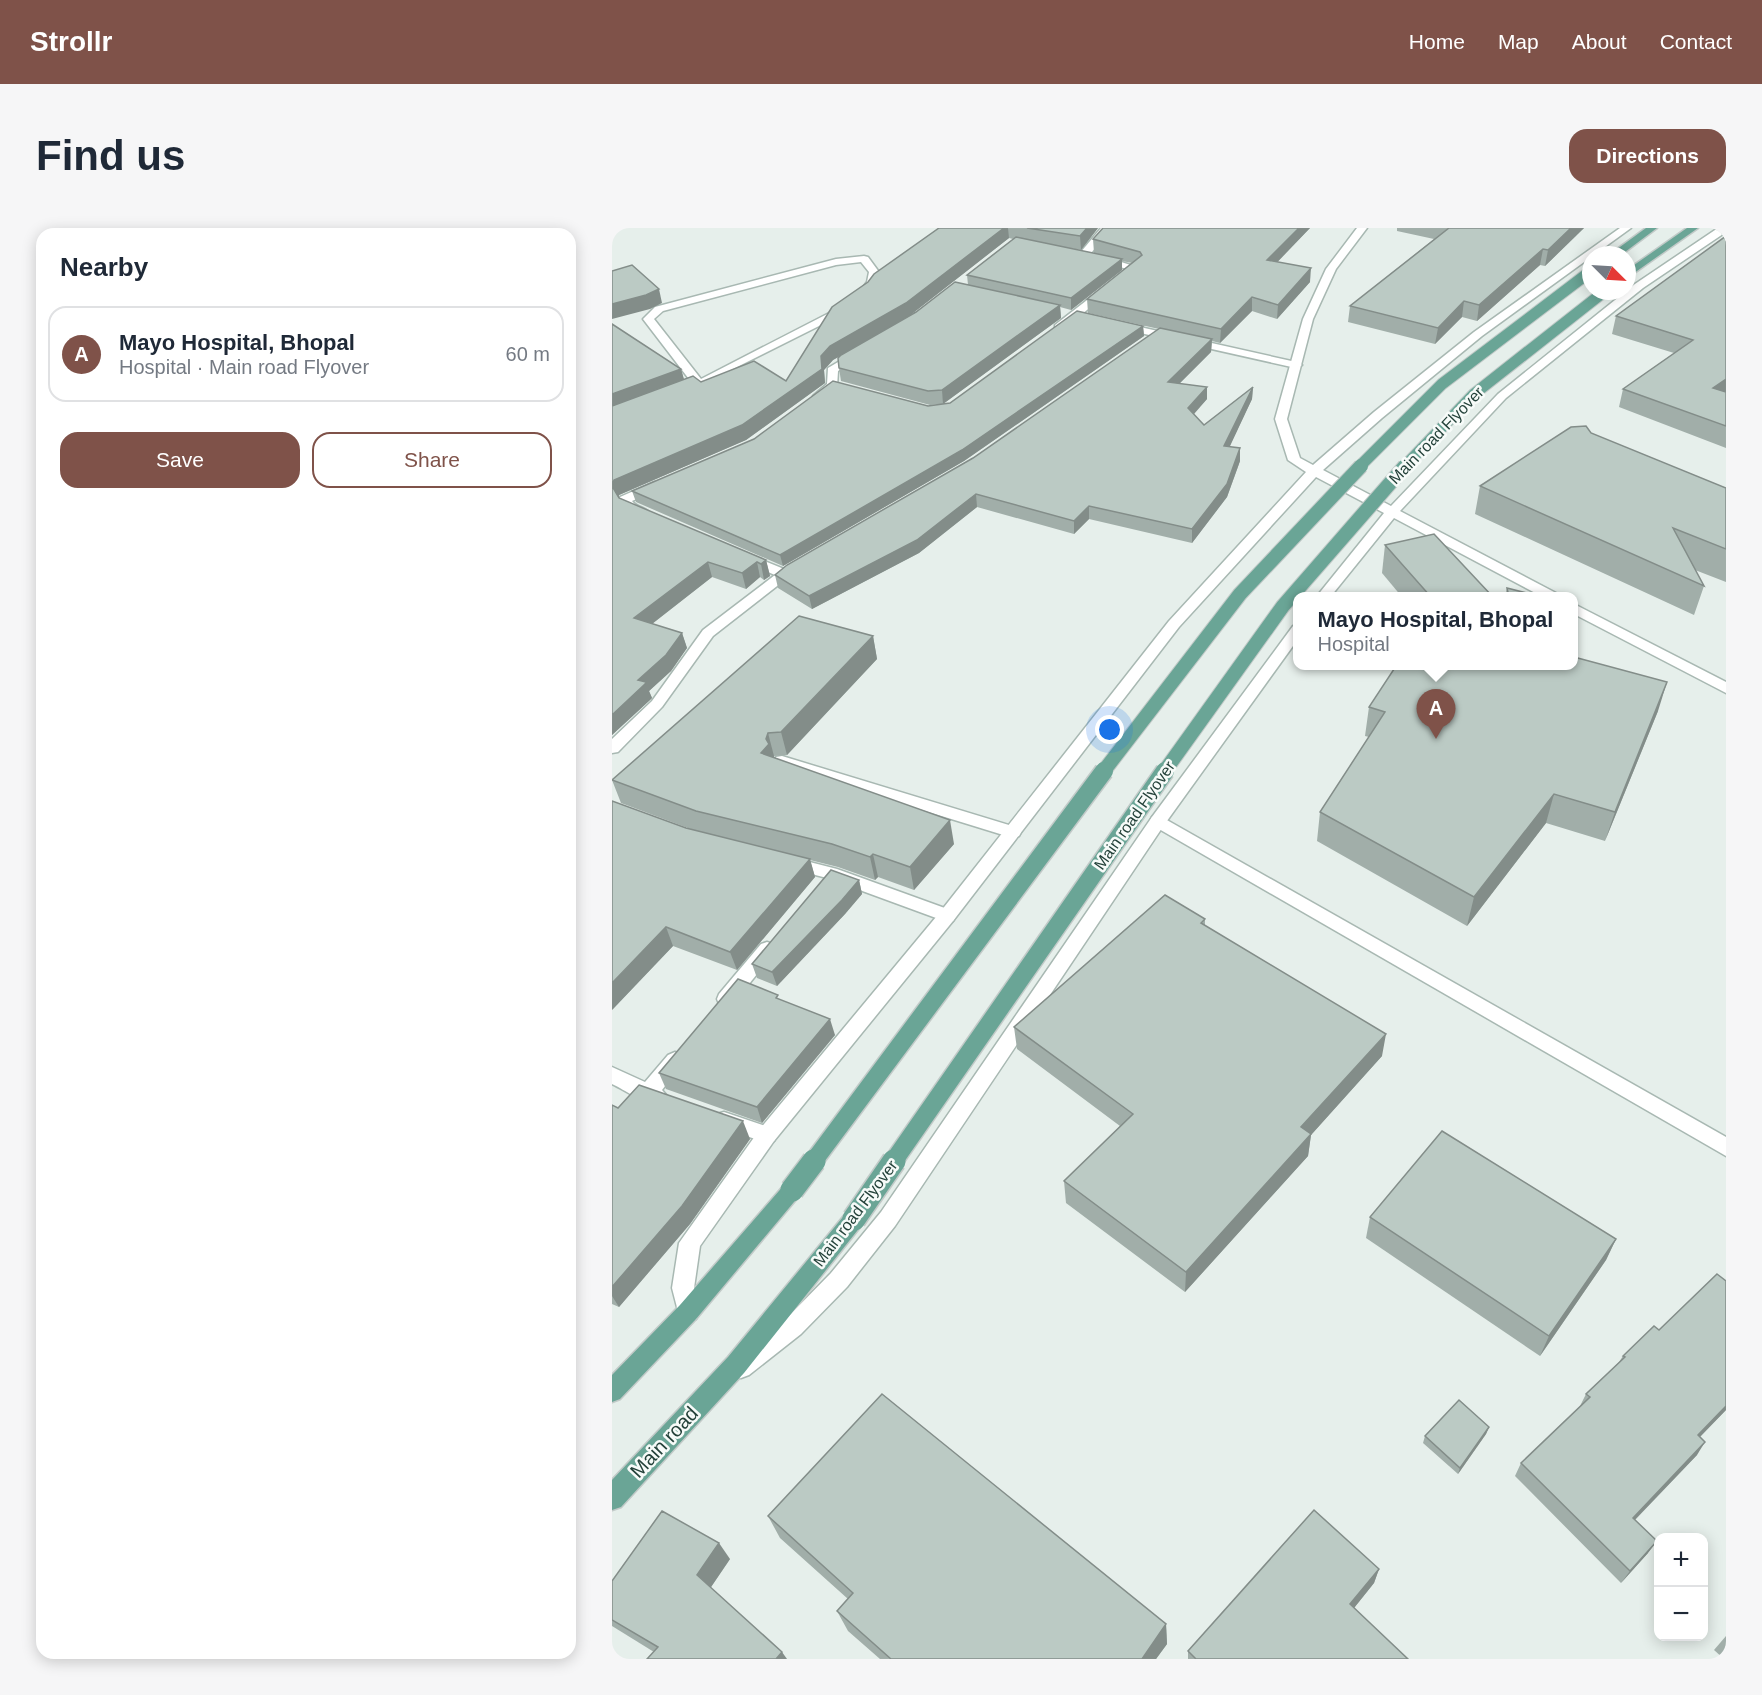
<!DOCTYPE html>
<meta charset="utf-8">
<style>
:root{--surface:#fff;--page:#f6f6f7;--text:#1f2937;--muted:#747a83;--line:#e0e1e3;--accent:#7f5249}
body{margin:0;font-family:Helvetica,sans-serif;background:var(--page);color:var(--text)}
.controls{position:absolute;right:18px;bottom:18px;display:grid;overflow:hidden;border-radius:12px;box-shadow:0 3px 15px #0003}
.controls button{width:54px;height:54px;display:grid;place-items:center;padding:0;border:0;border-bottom:2px solid var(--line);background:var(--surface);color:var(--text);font:30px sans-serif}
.compass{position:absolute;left:970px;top:18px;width:54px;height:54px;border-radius:50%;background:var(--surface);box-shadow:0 3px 15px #0003;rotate:114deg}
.you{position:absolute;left:498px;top:502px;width:21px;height:21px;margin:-15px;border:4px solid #fff;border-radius:50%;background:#1a73e8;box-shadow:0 0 0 9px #1a73e833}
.badge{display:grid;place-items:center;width:39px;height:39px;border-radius:50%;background:var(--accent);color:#fff;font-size:20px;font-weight:700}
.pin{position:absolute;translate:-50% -50px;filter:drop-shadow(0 2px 3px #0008)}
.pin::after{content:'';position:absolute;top:32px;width:21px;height:18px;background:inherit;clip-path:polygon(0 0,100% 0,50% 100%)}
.popup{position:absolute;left:681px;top:364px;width:285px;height:78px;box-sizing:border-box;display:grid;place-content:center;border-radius:12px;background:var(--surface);filter:drop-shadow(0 2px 4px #0005);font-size:20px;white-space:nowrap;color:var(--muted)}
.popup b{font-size:22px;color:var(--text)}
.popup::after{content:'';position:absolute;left:50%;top:100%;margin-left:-12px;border:12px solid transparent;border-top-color:var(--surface)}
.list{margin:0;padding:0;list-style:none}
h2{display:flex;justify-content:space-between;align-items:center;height:78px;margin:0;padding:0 24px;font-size:26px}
h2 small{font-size:20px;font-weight:400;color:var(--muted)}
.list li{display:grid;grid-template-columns:39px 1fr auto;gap:18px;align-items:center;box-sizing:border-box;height:96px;margin:0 12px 12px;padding:0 12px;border:2px solid var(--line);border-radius:18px}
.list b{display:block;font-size:22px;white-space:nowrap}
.list p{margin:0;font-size:20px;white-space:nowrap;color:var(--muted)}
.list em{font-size:20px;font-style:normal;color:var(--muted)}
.actions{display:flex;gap:12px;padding:18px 24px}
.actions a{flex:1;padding:14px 0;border:2px solid var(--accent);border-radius:18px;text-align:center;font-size:21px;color:var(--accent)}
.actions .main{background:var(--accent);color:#fff}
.map{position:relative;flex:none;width:1114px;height:1431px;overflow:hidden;border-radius:18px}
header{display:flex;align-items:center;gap:36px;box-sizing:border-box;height:84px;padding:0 30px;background:var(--accent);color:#fff}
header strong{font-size:28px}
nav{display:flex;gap:33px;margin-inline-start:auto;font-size:21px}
.intro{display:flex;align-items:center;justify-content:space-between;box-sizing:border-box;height:144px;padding:0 36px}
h1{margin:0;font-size:42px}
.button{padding:15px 27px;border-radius:18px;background:var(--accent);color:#fff;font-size:21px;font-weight:700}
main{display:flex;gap:36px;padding:0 36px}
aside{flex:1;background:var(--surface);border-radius:18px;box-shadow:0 3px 15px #0003}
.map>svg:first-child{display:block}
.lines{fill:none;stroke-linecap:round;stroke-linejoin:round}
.service-casing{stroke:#a8b8b2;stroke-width:3}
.minor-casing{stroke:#a8b8b2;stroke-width:3}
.tertiary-casing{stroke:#a8b8b2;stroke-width:3}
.primary-casing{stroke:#c2cac8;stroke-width:3}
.service{fill:#fff;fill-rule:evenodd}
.minor{fill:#fff;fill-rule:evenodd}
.tertiary{fill:#fff;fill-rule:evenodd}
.primary{fill:#6aa596;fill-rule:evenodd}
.primary-bridge-far3-casing{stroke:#c2cac8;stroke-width:13;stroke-linecap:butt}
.primary-bridge-far2-casing{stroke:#c2cac8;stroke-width:16;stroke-linecap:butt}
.primary-bridge-far1-casing{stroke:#c2cac8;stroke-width:21;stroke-linecap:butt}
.primary-bridge-casing{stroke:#c2cac8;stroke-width:26;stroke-linecap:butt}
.primary-bridge-far3{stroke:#6aa596;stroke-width:11}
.primary-bridge-far2{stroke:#6aa596;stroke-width:14}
.primary-bridge-far1{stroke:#6aa596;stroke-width:18}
.primary-bridge{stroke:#6aa596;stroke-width:23}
.wall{fill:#a1aea9;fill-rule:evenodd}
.shaded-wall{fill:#838d89}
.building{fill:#bbcac4;stroke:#838d89;stroke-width:1.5}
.labels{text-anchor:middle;stroke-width:5;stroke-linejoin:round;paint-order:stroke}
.street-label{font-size:16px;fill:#24423a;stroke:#f7fbf9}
.near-street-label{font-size:20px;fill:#24423a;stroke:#f7fbf9}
</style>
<header>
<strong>Strollr</strong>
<nav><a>Home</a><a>Map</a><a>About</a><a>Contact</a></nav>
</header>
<div class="intro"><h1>Find us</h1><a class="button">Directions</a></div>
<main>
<aside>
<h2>Nearby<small></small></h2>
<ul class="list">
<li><span class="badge">A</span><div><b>Mayo Hospital, Bhopal</b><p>Hospital · Main road Flyover</p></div><em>60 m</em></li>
</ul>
<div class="actions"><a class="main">Save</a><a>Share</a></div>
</aside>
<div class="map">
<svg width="1114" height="1431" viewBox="0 0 1114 1431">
<rect width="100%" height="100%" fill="#e6efeb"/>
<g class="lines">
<g class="service-casing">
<g id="service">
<path d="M252 28 256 29 267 44 265 54 257 66 231 86 77 163 73 164 67 161 80 155 31 91 43 79 224 31ZM249 34 257 44 255 54 249 62 223 82 89 151 42 91 51 83 224 37Z"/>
<polygon points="170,528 407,600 409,604 407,608 401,610 164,537 162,533 164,529"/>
</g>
</g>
<g class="minor-casing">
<g id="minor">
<polygon points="489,0 499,0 476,29 468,29 468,25"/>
<polygon points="487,27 528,40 451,101 443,101 443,97 515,41 483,32 483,28"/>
<polygon points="510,95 684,134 690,137 684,140 506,100 505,98"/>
<polygon points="248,121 252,122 252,126 226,143 225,159 209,172 201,172 201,168 215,156 216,140"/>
<path d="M42 254 47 255 48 258 47 261 20 273C25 280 34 279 39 286L37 289C23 291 13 283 7 272L8 269Z"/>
<polygon points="135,326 172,341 180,337 187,341 101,408 50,479 6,524 0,525 0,511 40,473 91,402 163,347 130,333 128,330"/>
<polygon points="546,587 1114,909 1114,928 540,597 538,593 540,589"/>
<polygon points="178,629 225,641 341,683 344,688 341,693 335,694 215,650 172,639 169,635 172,631"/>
<polygon points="155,714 161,716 164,721 161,726 121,776 114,778 107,776 105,771 107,766 149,716"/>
<path d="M63 824 70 827 73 832 50 862 56 869 53 875C37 880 15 863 0 856V839L33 854 56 827Z"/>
<polygon points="112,884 162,901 165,907 162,913 155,915 105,898 102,892 105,886"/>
</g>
</g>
<g class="tertiary-casing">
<g id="tertiary">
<polygon points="745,0 755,0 724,41 701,91 675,191 688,230 701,237 762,184 862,104 1008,0 1019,0 870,108 770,190 711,242 779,278 886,166 1023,56 1106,0 1114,0 1114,4 1031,60 894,170 788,283 944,365 946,368 929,368 782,290 719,368 705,368 772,285 704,249 567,399 341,693 162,913 88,1018 82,1060 87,1084 84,1091 76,1094 68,1091 60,1060 67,1015 148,901 329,683 557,393 694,244 676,232 663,191 691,91 714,41"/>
<polygon points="962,376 1114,454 1114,465 962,386"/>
<polygon points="686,397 686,411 552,597 283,998 235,1059 189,1106 137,1147 129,1150 121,1147 118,1139 121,1131 173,1092 219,1045 269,984 540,589 681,398"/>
</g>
</g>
<g class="primary-casing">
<g id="primary">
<polygon points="1034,0 1045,0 1009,27 997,27"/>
<polygon points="1075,0 1086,0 1015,50 1015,42"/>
<polygon points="180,953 187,956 190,962 187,968 84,1091 8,1171 0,1174 0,1147 68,1077 173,956"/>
<polygon points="242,982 249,984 253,991 249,998 132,1145 9,1279 0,1282 0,1252 116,1129 235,984"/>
</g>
</g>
<use href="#service" class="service"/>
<use href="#minor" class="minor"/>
<use href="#tertiary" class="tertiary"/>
<use href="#primary" class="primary"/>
<g class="primary-bridge-far3-casing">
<g id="primary-bridge-far3">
<polyline points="747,239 830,156 979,43"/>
<polyline points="792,239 862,166 993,63"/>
</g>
</g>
<g class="primary-bridge-far2-casing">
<g id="primary-bridge-far2">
<polyline points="491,544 628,366 749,238"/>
<polyline points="552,544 671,378 793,238"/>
</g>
</g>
<g class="primary-bridge-far1-casing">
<g id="primary-bridge-far1">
<polyline points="201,934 492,543"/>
<polyline points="281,934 553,543"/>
</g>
</g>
<g class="primary-bridge-casing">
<g id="primary-bridge">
<polyline points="180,962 202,933"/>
<polyline points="242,991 282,933"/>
</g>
</g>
<use href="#primary-bridge-far3" class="primary-bridge-far3"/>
<use href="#primary-bridge-far2" class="primary-bridge-far2"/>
<use href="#primary-bridge-far1" class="primary-bridge-far1"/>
<use href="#primary-bridge" class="primary-bridge"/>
</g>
<g class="wall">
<path d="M327 0H486L469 22 451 19 491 27 482 25 481 11 491 0H698L665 34 698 54 665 91 640 83 608 115 600 113 599 124 567 156 595 171 581 186 592 197 641 159 640 171 617 219 628 220V233L615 269 580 315 477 291 462 306 365 279 307 325 200 381 166 360 163 347 361 230 547 101 476 85 475 71 520 35 510 33V42L459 82 448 79 449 90 331 176 318 177 229 153 227 140 228 128 221 132 212 142 213 155 134 212 7 267V270L154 332 158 348 152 352 148 349 134 361 100 349 40 396 70 405 75 420 59 443 37 463 40 470 38 472 0 507V96L69 141 72 152 89 154 174 153 256 54ZM397 10 401 11 355 47 356 57 297 88Z"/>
<polygon points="785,0 972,0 933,38 928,37 865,93 850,89 823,116 736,94 738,78 822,11 785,3"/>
<polygon points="1114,8 1114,220 1007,179 1011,161 1062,125 1000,106 1004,88"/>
<polygon points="531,98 532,108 352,233 171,338 24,274 20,263 316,178 338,175"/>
<polygon points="979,205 1114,260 1114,354 1083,342 1092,358 1082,387 863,286 868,258"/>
<polygon points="773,317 881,369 790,369 770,345"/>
<polygon points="895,360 930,369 893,369"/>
<polygon points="261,408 265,431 175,527 162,528 162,529 342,616 302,662 266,649 263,652 226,639 198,632 203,649 125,742 61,718 0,782 74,600 84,603 9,575 0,552"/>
<polygon points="757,479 1046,483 993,613 934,595 855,698 705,613 708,584 757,509 753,508"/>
<polygon points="247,652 250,666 233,686 165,758 145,750 140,736"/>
<polygon points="593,691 593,697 770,828 699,907 696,928 573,1064 454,975 452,953 508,898 405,821 402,799"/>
<polygon points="167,771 223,807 150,895 54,861 47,845"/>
<polygon points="0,877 6,880 138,911 78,996 7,1079 0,1076"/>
<polygon points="758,989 1004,1011 994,1032 928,1128 754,1010"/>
<polygon points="1114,1053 1114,1182 1088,1209 1085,1227 1023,1292 1036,1325 1009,1355 903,1248 909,1235 968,1178 974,1166 1007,1134 1011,1128"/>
<polygon points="877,1199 874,1206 846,1246 811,1215 813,1208"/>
<polygon points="156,1288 554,1396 555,1416 544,1431 268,1431 236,1403 225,1383 236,1371 168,1310"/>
<polygon points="118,1331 99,1359 42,1424 0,1398 0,1353"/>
<polygon points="767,1341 762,1355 742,1380 796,1431 576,1431 576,1423"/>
<polygon points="1114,1408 1114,1431 1112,1431 1102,1422"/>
</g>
<g class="shaded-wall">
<polygon points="392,0 396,0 397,10 296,89 221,132 212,142 213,155 134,212 7,267 5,273 0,258 2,252 130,197 209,128 218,118"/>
<polygon points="475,0 486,0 469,22 468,8"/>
<polygon points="687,0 698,0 654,46 655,32"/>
<polygon points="959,0 972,0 933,38 936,22"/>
<polygon points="931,21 928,37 865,93 867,77"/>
<polygon points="510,31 510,42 459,82 459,70"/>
<polygon points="699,40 698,54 665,91 666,77"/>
<polygon points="47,61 50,75 38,81 0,91 0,76"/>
<polygon points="640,69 640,83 608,115 609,101"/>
<polygon points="852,73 850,89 823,116 826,100"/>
<polygon points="448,77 449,90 331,176 330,162"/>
<polygon points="531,98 532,108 352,233 171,338 168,327"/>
<polygon points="600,111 599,124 556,167 556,154"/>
<polygon points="69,141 73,155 0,182 0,166"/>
<polygon points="1114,151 1114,165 1101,160"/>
<polygon points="595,159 595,171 576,193 576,180"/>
<polygon points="641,159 640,171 612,231 612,218"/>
<polygon points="628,220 628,233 615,269 580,315 580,301"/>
<polygon points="364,266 365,279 307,325 200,381 197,368"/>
<polygon points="477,278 477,291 462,306 462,293"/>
<polygon points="154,332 158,348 152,352 149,336"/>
<polygon points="96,334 100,349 27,406 22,390"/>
<polygon points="145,334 148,349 134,361 130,345"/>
<polygon points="70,405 75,420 59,443 37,463 40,470 38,472 0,507 0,487 26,452"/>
<polygon points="261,408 265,431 175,527 169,504"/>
<polygon points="1055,454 1046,483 993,613 1003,584"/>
<polygon points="156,505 162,528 161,531 149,525"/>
<polygon points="942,566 934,595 855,698 862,669"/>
<polygon points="338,592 342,616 302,662 298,639"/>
<polygon points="261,626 266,649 263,652 258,629"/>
<polygon points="198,631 203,649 125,742 118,724"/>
<polygon points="247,652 250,666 233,686 165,758 160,744"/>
<polygon points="54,699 61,718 0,782 0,755"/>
<polygon points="218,791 223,807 150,895 145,879"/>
<polygon points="774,806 770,828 699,907 696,928 573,1064 574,1044 689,899"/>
<polygon points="131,893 138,911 78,996 7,1079 0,1068 0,1059"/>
<polygon points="1004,1011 994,1032 928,1128 937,1108"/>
<polygon points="1114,1178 1114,1182 1077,1220 1086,1207"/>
<polygon points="877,1199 874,1206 846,1246 848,1240"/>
<polygon points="1093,1214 1085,1227 1013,1302 1021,1290"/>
<polygon points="1045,1313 1036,1325 1009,1355 1018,1343"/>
<polygon points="107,1315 118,1331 97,1362 85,1347"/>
<polygon points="767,1341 762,1355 734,1390 738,1376"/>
<polygon points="554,1396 555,1416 544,1431 530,1431"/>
<polygon points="170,1424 175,1431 164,1431"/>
</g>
<g class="building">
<polygon points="327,0 392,0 294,75 218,118 209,128 210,141 130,197 2,252 0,258 7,270 154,332 149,336 145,334 130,345 96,334 22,390 70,405 54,427 26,452 34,454 33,456 0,487 0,178 81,148 89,154 142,133 174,153 220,79 256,54 262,46"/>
<polygon points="415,0 475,0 468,8"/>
<polygon points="491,0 687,0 655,32 699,40 666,77 640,69 609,101 475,71 530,27 528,24 481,11"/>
<polygon points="837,0 959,0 936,22 931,21 867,77 852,73 826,100 738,78"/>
<polygon points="1114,8 1114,151 1101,160 1114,164 1114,198 1011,161 1081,112 1004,88"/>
<polygon points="404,9 510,31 459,70 355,47"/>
<polygon points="20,37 47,61 34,67 0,76 0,43"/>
<polygon points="343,54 448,77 330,162 316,163 227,140 226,130 229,127 304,84"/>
<polygon points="465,83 531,98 350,222 168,327 20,263 142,211 221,153 316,178 338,175"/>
<polygon points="0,96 69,141 0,166"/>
<polygon points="548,100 600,111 556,154 595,159 576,180 592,197 641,159 612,218 628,220 615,256 580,301 477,278 462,293 364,266 305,312 197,368 163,347 175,337 361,230"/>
<polygon points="974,198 979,205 1114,260 1114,321 1061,300 1092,358 868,258 959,199"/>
<polygon points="822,306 881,369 819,369 773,317"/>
<polygon points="895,360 930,369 897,369"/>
<polygon points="187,388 261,408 169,504 156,505 154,511 157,516 149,525 338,592 298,639 261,626 258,629 220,616 84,583 0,552"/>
<polygon points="962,429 1055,454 1003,584 942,566 862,669 708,584 773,484 757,479 784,438 962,438"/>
<polygon points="0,573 74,600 198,631 118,724 54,699 0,755"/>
<polygon points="219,642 247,652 230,672 160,744 140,736"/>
<polygon points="553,667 593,691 589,695 774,806 689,899 699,906 574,1044 452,953 521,886 402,799"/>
<polygon points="126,751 166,767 164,770 218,791 145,879 47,845"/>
<polygon points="27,857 131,893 70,978 0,1059 0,877 6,880"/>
<polygon points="830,903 1004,1011 937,1108 758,989"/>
<polygon points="1105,1046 1114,1053 1114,1178 1086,1207 1093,1214 1021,1290 1045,1313 1018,1343 909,1235 978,1169 974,1166 1013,1129 1011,1128 1042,1098 1047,1102"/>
<polygon points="270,1166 554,1396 530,1431 279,1431 225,1383 241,1365 156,1288"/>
<polygon points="847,1172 877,1199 848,1240 813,1208"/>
<polygon points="702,1282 767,1341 738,1376 796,1431 584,1431 576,1423"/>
<polygon points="50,1283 107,1315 85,1347 170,1424 164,1431 35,1431 46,1419 0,1392 0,1353"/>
</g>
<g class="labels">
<g class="street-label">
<text transform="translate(824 207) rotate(-46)" y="6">Main road Flyover</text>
<text transform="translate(522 587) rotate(-55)" y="6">Main road Flyover</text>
<text transform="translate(243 985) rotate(-53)" y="6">Main road Flyover</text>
</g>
<g class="near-street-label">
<text transform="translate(52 1214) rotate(-47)" y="7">Main road</text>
</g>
</g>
</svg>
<div class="controls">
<button>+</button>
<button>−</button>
</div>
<svg class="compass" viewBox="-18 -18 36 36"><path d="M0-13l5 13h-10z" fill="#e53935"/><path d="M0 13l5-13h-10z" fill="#747a83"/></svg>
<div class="you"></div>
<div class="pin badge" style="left:824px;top:511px">A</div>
<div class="popup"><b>Mayo Hospital, Bhopal</b>Hospital</div>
</div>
</main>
